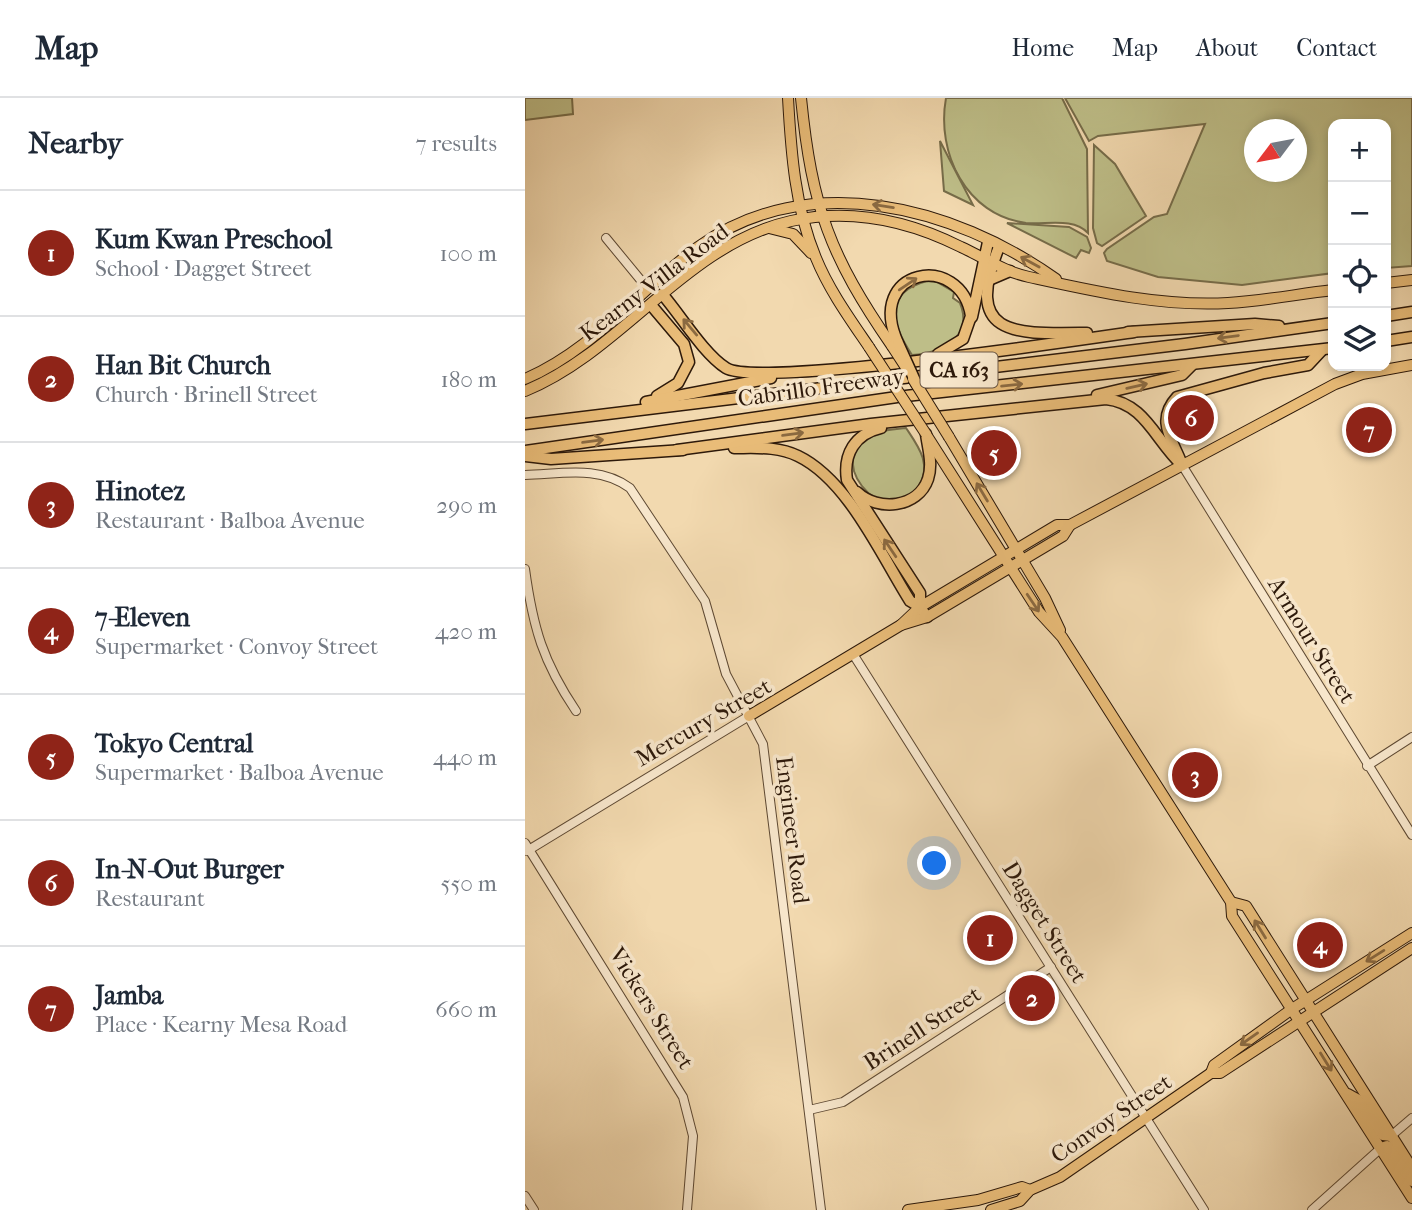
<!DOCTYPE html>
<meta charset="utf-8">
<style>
:root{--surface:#fff;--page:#f2f2f3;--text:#1f2937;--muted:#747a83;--line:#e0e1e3;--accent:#8f2418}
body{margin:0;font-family:"IM FELL French Canon",serif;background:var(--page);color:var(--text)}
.controls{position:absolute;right:21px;top:21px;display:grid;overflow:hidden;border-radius:14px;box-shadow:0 4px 10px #0003}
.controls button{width:63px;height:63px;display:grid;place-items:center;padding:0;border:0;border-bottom:2px solid var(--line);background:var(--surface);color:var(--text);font:35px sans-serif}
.compass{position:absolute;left:719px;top:21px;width:63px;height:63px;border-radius:50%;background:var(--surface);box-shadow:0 4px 10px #0003;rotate:238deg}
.you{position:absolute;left:410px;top:766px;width:24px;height:24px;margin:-18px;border:5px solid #fff;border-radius:50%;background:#1a73e8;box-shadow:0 0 0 10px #1a73e833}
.badge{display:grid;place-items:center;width:46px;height:46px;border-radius:50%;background:var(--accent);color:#fff;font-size:23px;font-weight:700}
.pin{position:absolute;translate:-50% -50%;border:4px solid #fff;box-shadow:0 2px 7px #0006}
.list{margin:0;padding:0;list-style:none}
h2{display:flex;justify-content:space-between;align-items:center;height:91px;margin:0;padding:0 28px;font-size:30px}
h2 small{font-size:23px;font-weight:400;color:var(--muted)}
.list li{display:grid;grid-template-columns:46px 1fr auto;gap:21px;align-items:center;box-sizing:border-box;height:126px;padding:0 28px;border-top:2px solid var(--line)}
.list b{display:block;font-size:26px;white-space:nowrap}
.list p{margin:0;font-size:23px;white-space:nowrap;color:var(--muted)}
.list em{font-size:23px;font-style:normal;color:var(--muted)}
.icon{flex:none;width:38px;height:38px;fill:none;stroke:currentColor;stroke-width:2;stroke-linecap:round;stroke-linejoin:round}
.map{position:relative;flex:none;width:887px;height:1112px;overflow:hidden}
header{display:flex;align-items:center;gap:42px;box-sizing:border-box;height:98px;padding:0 35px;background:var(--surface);border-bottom:2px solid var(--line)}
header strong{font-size:33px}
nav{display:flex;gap:38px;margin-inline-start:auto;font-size:24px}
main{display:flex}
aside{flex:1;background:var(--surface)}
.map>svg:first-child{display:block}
.green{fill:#bebe88;stroke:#766c49;stroke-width:2;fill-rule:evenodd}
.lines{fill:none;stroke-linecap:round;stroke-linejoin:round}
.minor-casing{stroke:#5e4933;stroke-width:10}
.major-casing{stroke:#2d190a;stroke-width:12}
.highway-casing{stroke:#2d190a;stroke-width:13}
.minor{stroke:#f7e6cb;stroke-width:8}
.major{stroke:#e9bc78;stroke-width:10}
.highway{stroke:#e9bc78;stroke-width:10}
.major-bridge-casing{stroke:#2d190a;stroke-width:12;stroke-linecap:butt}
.highway-bridge-casing{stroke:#2d190a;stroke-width:13;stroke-linecap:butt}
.major-bridge{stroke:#e9bc78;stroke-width:10}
.highway-bridge{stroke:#e9bc78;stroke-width:10}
.oneway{stroke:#8b6a41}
.labels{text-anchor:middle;stroke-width:7;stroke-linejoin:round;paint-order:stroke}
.shield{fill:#f7e6cb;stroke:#6a5644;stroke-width:2}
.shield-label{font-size:21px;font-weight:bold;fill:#2d190a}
.street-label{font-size:23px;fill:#2d190a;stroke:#f7e6cb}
</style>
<header>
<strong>Map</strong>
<nav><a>Home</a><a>Map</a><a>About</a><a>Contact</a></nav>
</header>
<main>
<aside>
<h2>Nearby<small>7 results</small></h2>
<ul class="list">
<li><span class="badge">1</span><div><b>Kum Kwan Preschool</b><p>School · Dagget Street</p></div><em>100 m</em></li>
<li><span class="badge">2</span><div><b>Han Bit Church</b><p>Church · Brinell Street</p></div><em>180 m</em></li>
<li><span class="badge">3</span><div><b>Hinotez</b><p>Restaurant · Balboa Avenue</p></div><em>290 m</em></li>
<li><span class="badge">4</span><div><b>7-Eleven</b><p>Supermarket · Convoy Street</p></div><em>420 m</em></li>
<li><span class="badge">5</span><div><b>Tokyo Central</b><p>Supermarket · Balboa Avenue</p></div><em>440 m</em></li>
<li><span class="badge">6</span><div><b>In-N-Out Burger</b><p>Restaurant</p></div><em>550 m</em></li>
<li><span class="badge">7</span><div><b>Jamba</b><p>Place · Kearny Mesa Road</p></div><em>660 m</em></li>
</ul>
</aside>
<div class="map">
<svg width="887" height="1112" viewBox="0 0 887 1112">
<rect width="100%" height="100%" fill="#f2d9af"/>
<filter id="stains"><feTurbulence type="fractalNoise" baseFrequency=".00286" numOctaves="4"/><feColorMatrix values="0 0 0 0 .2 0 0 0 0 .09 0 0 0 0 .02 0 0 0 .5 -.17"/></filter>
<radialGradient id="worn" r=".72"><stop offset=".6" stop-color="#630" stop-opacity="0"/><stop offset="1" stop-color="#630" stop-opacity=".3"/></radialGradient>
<g class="green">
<polygon points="0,0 47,0 48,16 0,22"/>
<path d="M421 0H537L562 51 563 135C548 119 521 127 501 125 441 117 411 55 421 0Z"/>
<path d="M540 0H887V168L861 170V26H808V175L717 187 633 179 582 163 579 155 582 151 629 119 642 116 680 26 573 38 564 43ZM730 32H772V74H730Z"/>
<polygon points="415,43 448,107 419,93"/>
<polygon points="569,47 590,66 621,118 577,148 572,145 568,130"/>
<polygon points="482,125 544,129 562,139 566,150 564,155 556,152 551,160"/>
<path d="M402 183 412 184 429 194 428 200 435 205C449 239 416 255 387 257 367 227 357 195 402 183Z"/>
<path d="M381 330C393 348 408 367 393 389 359 439 290 354 354 334 362 331 372 331 381 330Z"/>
</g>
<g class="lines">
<g class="minor-casing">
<g id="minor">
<polyline points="81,140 123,191"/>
<polyline points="657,367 887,737"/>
<path d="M0 377C37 376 74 367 105 390L180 503 201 576 238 646 296 1112"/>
<path d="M0 471C8 530 18 564 51 613"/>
<polyline points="328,556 679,1112"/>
<polyline points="842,668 887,639"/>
<polyline points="0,745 158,999 168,1038 162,1112"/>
<polyline points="2,753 224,618"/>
<polyline points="284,1012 318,1004 526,869"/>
<polyline points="866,1038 887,1020"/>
<polyline points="0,1098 9,1112"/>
<polyline points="787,1112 856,1050"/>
</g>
</g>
<g class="major-casing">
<g id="major">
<path d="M263 0C266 54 270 110 291 160 304 192 325 221 344 249"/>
<path d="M276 0C287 110 305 158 367 248"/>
<polyline points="244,130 268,136 286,155"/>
<polyline points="861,185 887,182"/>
<path d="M0 281C68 252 114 192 173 149 283 70 428 108 531 181"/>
<path d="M0 293C98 253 160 147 266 123 325 110 384 123 436 149 458 159 480 174 504 179 568 193 637 209 703 205 738 203 773 196 808 192"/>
<polyline points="402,338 514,514 537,539 706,804 707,818 887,1100"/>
<polyline points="424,339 520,500 535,532"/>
<polyline points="376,527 395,509 532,427 545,427 810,286 837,276 887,267"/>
<polyline points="224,618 376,527 402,519 538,438 545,427"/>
<polyline points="706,804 721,808 887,1070"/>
<polyline points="686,975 689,967 767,911 887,835"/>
<polyline points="823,996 832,1001 858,1037 866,1038"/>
<polyline points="856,1050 862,1048 887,1083"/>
<polyline points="383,1112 453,1102 497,1089 505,1092"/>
<polyline points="466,1112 495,1103 505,1092 535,1079 686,975 695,975 887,850"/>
</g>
</g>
<g class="highway-casing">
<g id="highway">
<path d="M474 149C437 240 491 236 562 235"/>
<polyline points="464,182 485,173"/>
<path d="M138 197C156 218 179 256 201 270 232 290 554 242 609 234"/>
<polyline points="126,207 159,246 164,264 153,285 132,298"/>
<polyline points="861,218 887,214"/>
<polyline points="447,219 463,144"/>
<polyline points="603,234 730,226 754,228"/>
<polyline points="861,243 887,239"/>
<path d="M373 245C339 170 436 153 446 218L438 241 413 256"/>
<polyline points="572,297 657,277 667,267"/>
<polyline points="121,304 246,280"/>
<polyline points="0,326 660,246 808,225"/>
<path d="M356 330C330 336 318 356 322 382L395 495V509"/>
<path d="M209 350C231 350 253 348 273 358 323 382 356 457 385 503L395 509 402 519"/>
<path d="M152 352 346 326 581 301C620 305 630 342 657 367"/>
<polyline points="0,353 372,299 808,250"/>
<polyline points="0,358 26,361 158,352"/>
<path d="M656 364C646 339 631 322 652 299L739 275 783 267 797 252"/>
<path d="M332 394C353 414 393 410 403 381 408 366 403 351 401 336"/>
</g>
</g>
<use href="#minor" class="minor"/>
<use href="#major" class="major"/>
<use href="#highway" class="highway"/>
<g class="major-bridge-casing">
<g id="major-bridge">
<polyline points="367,248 380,268"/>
<polyline points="344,249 401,336"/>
<polyline points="388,281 424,339"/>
</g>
</g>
<g class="highway-bridge-casing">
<polyline id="highway-bridge" points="373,245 392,287"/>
</g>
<use href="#major-bridge" class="major-bridge"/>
<use href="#highway-bridge" class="highway-bridge"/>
</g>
<defs><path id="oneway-shaft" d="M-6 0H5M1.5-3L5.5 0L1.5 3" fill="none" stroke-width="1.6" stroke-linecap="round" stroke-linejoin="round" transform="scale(1.75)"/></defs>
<g class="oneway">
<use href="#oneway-shaft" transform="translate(358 108) rotate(-171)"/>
<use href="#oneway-shaft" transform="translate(505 164) rotate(-151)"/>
<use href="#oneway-shaft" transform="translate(383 186) rotate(-34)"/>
<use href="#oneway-shaft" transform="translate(165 229) rotate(-130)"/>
<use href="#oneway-shaft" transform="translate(703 239) rotate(172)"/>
<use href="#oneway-shaft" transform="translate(487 287) rotate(-6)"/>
<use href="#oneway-shaft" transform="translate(612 288) rotate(-13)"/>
<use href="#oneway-shaft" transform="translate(268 336) rotate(-8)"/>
<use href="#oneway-shaft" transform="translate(68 343) rotate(-8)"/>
<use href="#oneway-shaft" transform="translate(457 394) rotate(-121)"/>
<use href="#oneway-shaft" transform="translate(365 450) rotate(-124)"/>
<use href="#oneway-shaft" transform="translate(508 505) rotate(56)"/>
<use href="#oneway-shaft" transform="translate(735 831) rotate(-122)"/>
<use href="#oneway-shaft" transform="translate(850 858) rotate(148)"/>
<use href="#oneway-shaft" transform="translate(724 941) rotate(145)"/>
<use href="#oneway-shaft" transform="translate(801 964) rotate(58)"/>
</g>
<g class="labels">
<rect class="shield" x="395.5" y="254.5" width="77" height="35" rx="5"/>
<g class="shield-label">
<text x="434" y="279">CA 163</text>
</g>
<g class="street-label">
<text transform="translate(129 184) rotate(-37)" y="8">Kearny Villa Road</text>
<text transform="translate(296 289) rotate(-8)" y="8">Cabrillo Freeway</text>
<text transform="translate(787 542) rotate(58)" y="8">Armour Street</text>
<text transform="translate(178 624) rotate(-30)" y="8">Mercury Street</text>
<text transform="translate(268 732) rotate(83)" y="8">Engineer Road</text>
<text transform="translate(520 824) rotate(58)" y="8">Dagget Street</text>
<text transform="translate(127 910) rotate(58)" y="8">Vickers Street</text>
<text transform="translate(397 930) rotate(-33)" y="8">Brinell Street</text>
<text transform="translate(586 1020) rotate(-34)" y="8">Convoy Street</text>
</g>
</g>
<rect width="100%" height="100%" filter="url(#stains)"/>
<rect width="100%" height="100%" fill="url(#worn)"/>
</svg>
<div class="controls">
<button>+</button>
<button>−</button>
<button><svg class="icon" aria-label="locate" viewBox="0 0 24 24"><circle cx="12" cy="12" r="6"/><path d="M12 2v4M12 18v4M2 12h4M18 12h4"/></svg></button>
<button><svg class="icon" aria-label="layers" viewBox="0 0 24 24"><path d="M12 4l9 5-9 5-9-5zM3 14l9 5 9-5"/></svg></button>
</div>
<svg class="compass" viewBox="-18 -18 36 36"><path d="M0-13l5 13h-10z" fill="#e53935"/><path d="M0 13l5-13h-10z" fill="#747a83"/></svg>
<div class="you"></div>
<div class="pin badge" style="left:465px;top:840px">1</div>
<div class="pin badge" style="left:507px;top:900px">2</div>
<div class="pin badge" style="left:670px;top:677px">3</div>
<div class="pin badge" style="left:795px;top:847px">4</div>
<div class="pin badge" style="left:469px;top:355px">5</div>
<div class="pin badge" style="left:666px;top:320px">6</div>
<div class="pin badge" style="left:844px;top:332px">7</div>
</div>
</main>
